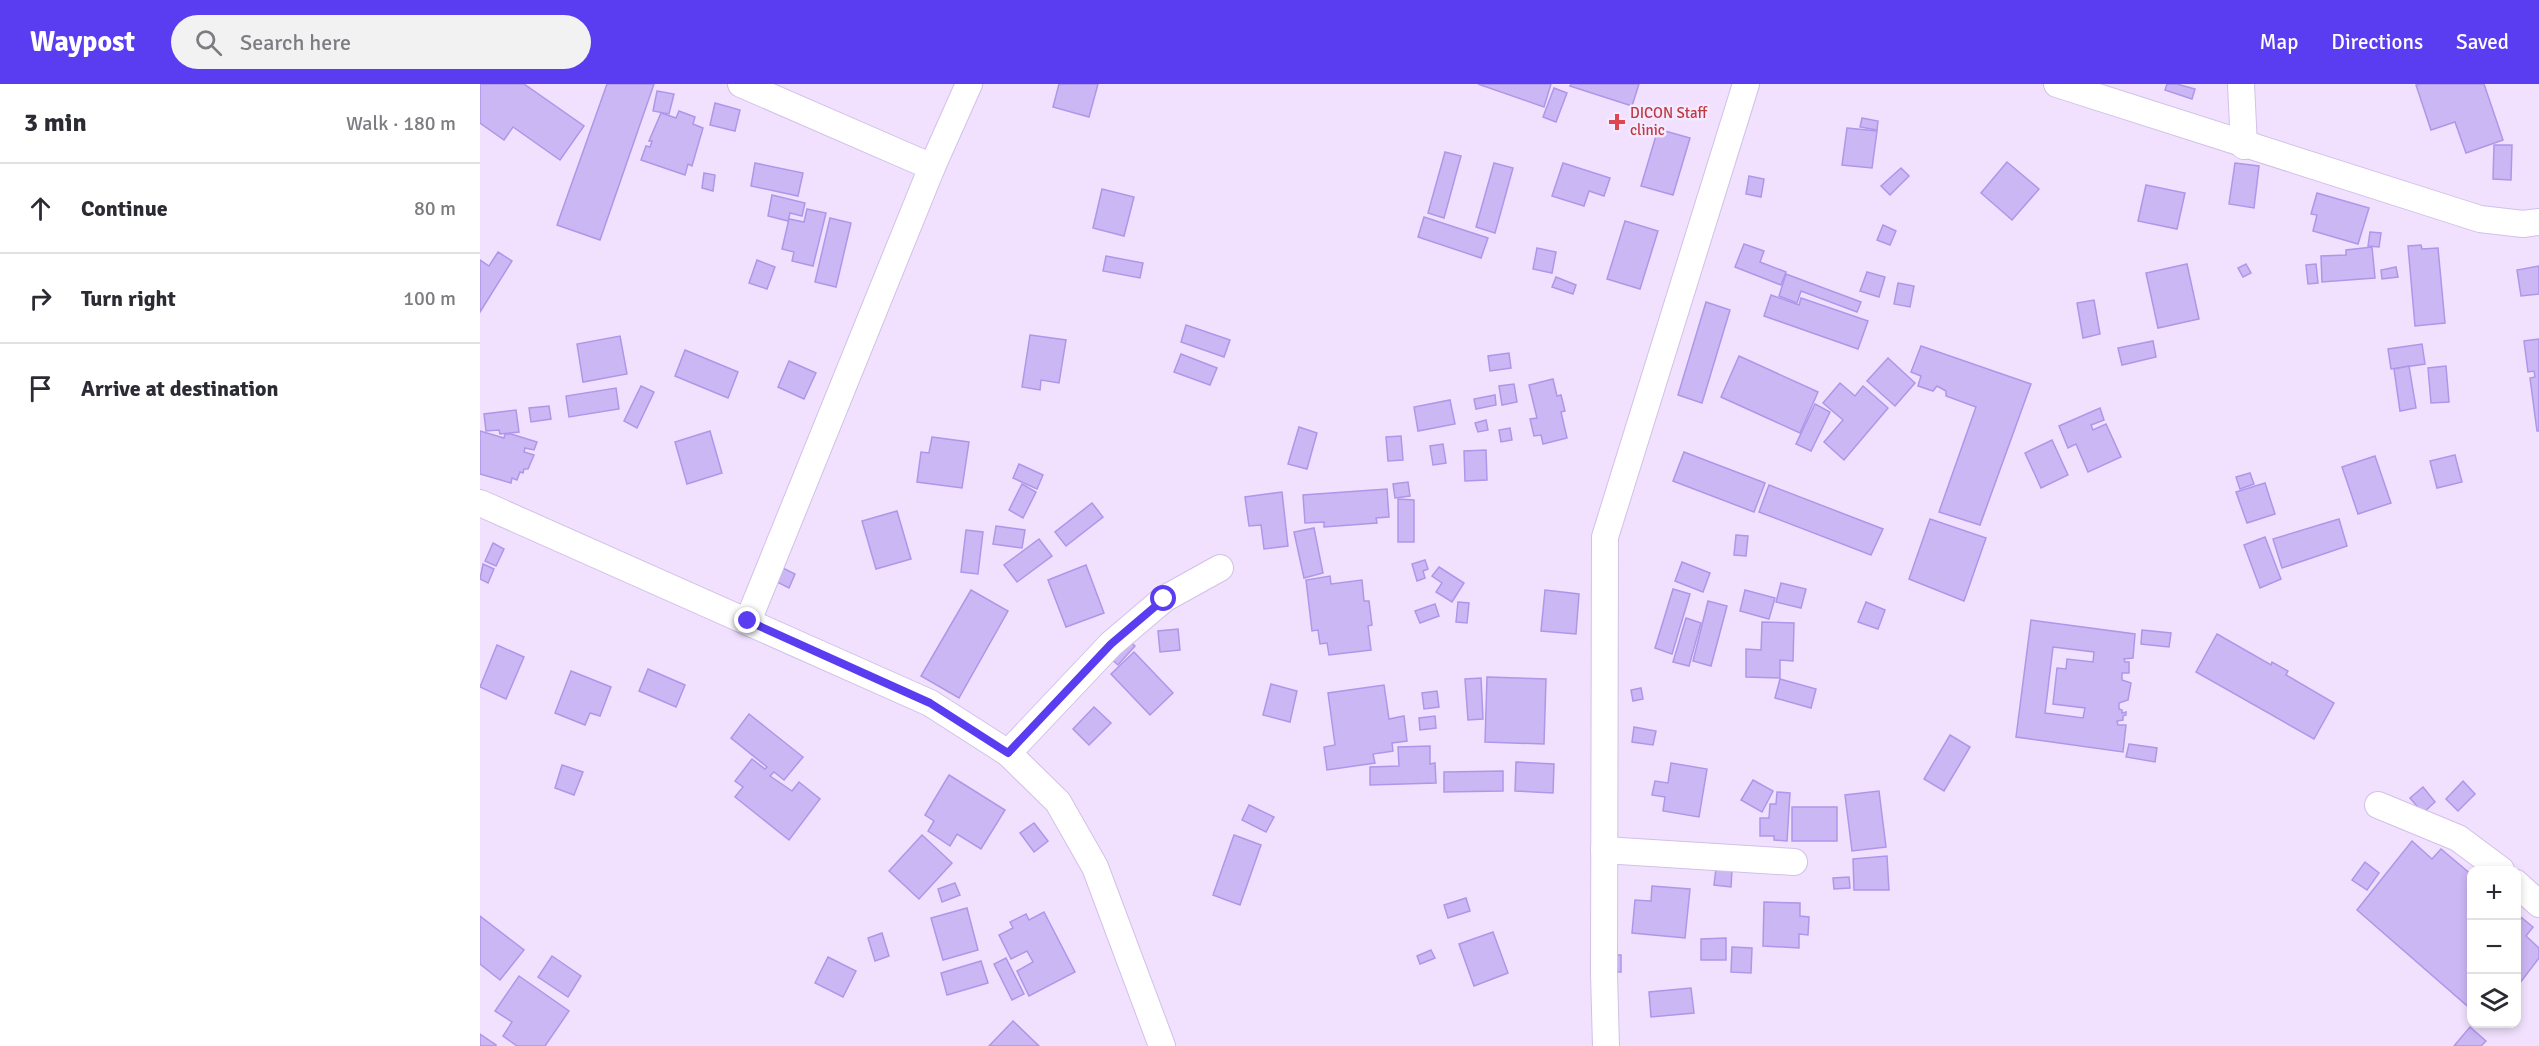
<!DOCTYPE html>
<meta charset="utf-8">
<style>
:root{--surface:#fff;--page:#f2f2f3;--text:#2b2b33;--muted:#7c7c81;--line:#e1e1e2;--accent:#5a3df1}
body{margin:0;font-family:Signika,sans-serif;background:var(--page);color:var(--text)}
.controls{position:absolute;right:18px;bottom:18px;display:grid;overflow:hidden;border-radius:12px;box-shadow:0 3px 9px #0003}
.controls button{width:54px;height:54px;display:grid;place-items:center;padding:0;border:0;border-bottom:2px solid var(--line);background:var(--surface);color:var(--text);font:30px sans-serif}
.stop{position:absolute;width:18px;height:18px;margin:-14px;border:4px solid #5a3df1;border-radius:50%;background:#fff}
.stop.end{background:#5a3df1;border-color:#fff;box-shadow:0 2px 6px #0008}
.list{margin:0;padding:0;list-style:none}
h2{display:flex;justify-content:space-between;align-items:center;height:78px;margin:0;padding:0 24px;font-size:26px}
h2 small{font-size:20px;font-weight:400;color:var(--muted)}
.list li{display:grid;grid-template-columns:39px 1fr auto;gap:18px;align-items:center;box-sizing:border-box;height:90px;padding:0 24px;border-top:2px solid var(--line)}
.list b{display:block;font-size:22px;white-space:nowrap}
.list em{font-size:20px;font-style:normal;color:var(--muted)}
.icon{flex:none;width:33px;height:33px;fill:none;stroke:currentColor;stroke-width:2;stroke-linecap:round;stroke-linejoin:round}
.map{position:relative;flex:none;width:2059px;height:962px;overflow:hidden}
header{display:flex;align-items:center;gap:36px;box-sizing:border-box;height:84px;padding:0 30px;background:var(--accent);color:#fff}
header strong{font-size:28px}
nav{display:flex;gap:33px;margin-inline-start:auto;font-size:21px}
.search{width:420px;height:54px;background:var(--page);display:flex;align-items:center;gap:15px;box-sizing:border-box;padding:0 21px;border-radius:33px;color:var(--muted);font-size:22px}
main{display:flex}
aside{flex:1;background:var(--surface)}
.map>svg:first-child{display:block}
.building{fill:#ccb7f5;stroke:#b096e9;stroke-width:1.5;fill-rule:evenodd}
.lines{fill:none;stroke-linecap:round;stroke-linejoin:round}
.minor-casing{stroke:#d1c1e8;stroke-width:28}
.minor{stroke:#fff;stroke-width:26}
.route{stroke:#5a3df1;stroke-width:8}
.health-dot{fill:#e0444e;stroke:#f5e9ff;stroke-width:2}
.labels{text-anchor:middle;stroke-width:5;stroke-linejoin:round;paint-order:stroke}
.health-label{font-size:15px;fill:#be3a42;stroke:#f5e9ff;text-anchor:start}
</style>
<header>
<strong>Waypost</strong>
<div class="search"><svg class="icon" aria-label="search" viewBox="0 0 24 24"><circle cx="10" cy="10" r="6"/><path d="M15 15l6 6"/></svg>Search here</div>
<nav><a>Map</a><a>Directions</a><a>Saved</a></nav>
</header>
<main>
<aside>
<h2>3 min<small>Walk · 180 m</small></h2>
<ul class="list">
<li><svg class="icon" aria-label="ahead" viewBox="0 0 24 24"><path d="M12 20V5M6 11l6-6 6 6"/></svg><div><b>Continue</b></div><em>80 m</em></li>
<li><svg class="icon" aria-label="right" viewBox="0 0 24 24"><path d="M7 20v-9h11M14 6l5 5-5 5"/></svg><div><b>Turn right</b></div><em>100 m</em></li>
<li><svg class="icon" aria-label="arrive" viewBox="0 0 24 24"><path d="M6 21V4h12l-3 4 3 4H6"/></svg><div><b>Arrive at destination</b></div></li>
</ul>
</aside>
<div class="map">
<svg width="2059" height="962" viewBox="0 0 2059 962">
<rect width="100%" height="100%" fill="#f1e1fe"/>
<g class="building">
<polygon points="0,0 44,0 104,42 80,76 33,43 24,56 0,39"/>
<polygon points="127,0 174,0 120,156 77,141"/>
<polygon points="579,0 618,0 609,33 573,23"/>
<polygon points="998,0 1071,0 1064,23"/>
<polygon points="1091,0 1159,0 1152,22 1090,2"/>
<polygon points="1687,0 1697,0 1715,5 1712,15 1685,6"/>
<polygon points="1940,0 2004,0 2023,56 1986,69 1975,38 1951,46 1936,1"/>
<polygon points="1074,4 1087,9 1076,38 1063,33"/>
<polygon points="177,7 194,10 189,30 173,27"/>
<polygon points="235,19 260,26 255,47 230,41"/>
<polygon points="199,27 215,33 213,40 223,44 212,82 208,80 205,91 161,76 166,62 170,63 172,57 169,57 181,29 196,34"/>
<polygon points="1382,34 1398,37 1397,46 1380,43"/>
<polygon points="1367,44 1397,47 1392,84 1362,81"/>
<polygon points="1178,45 1210,54 1193,111 1161,102"/>
<polygon points="2014,61 2032,61 2031,96 2013,95"/>
<polygon points="965,68 981,72 964,134 948,129"/>
<polygon points="1527,78 1559,105 1532,136 1501,109"/>
<polygon points="275,79 323,89 318,112 271,102"/>
<polygon points="1014,79 1033,84 1015,149 996,143"/>
<polygon points="1083,79 1130,94 1124,112 1109,107 1104,122 1072,112"/>
<polygon points="1755,79 1779,82 1774,124 1749,120"/>
<polygon points="1421,84 1429,92 1410,111 1401,102"/>
<polygon points="224,89 235,91 233,107 222,104"/>
<polygon points="1269,92 1284,95 1281,113 1266,110"/>
<polygon points="1666,101 1705,109 1697,145 1658,137"/>
<polygon points="622,105 654,113 644,152 613,144"/>
<polygon points="1837,109 1889,124 1878,160 1833,147 1837,131 1831,130"/>
<polygon points="292,111 325,119 322,132 310,129 308,137 288,132"/>
<polygon points="327,125 346,129 333,182 312,177 314,168 302,165 309,135 324,138"/>
<polygon points="944,133 1008,154 1001,174 938,153"/>
<polygon points="350,134 371,139 356,203 335,198"/>
<polygon points="1145,137 1178,147 1160,205 1127,195"/>
<polygon points="1403,141 1416,147 1410,161 1397,156"/>
<polygon points="1890,148 1901,149 1899,163 1888,162"/>
<polygon points="1264,160 1284,167 1280,178 1306,188 1301,201 1255,183"/>
<polygon points="1941,161 1942,165 1958,164 1965,239 1935,242 1928,162"/>
<polygon points="1892,163 1895,194 1842,198 1841,172 1866,171 1866,166"/>
<polygon points="1057,164 1076,168 1072,189 1053,185"/>
<polygon points="18,168 32,177 0,228 0,176 9,182"/>
<polygon points="626,172 663,179 660,194 623,187"/>
<polygon points="277,176 295,183 287,205 269,199"/>
<polygon points="1707,180 1719,235 1678,244 1666,189"/>
<polygon points="1766,180 1771,189 1763,193 1758,184"/>
<polygon points="1836,180 1838,199 1828,200 1826,181"/>
<polygon points="2059,182 2059,210 2041,212 2037,186"/>
<polygon points="1916,183 1918,193 1902,195 1901,186"/>
<polygon points="1387,188 1405,193 1399,213 1380,207"/>
<polygon points="1306,190 1381,218 1377,228 1321,207 1317,219 1299,212"/>
<polygon points="1076,193 1096,201 1093,210 1072,203"/>
<polygon points="1418,199 1434,202 1430,223 1414,220"/>
<polygon points="1291,211 1319,221 1321,214 1388,237 1378,265 1284,232"/>
<polygon points="1614,216 1620,250 1603,254 1597,219"/>
<polygon points="1226,218 1250,226 1222,319 1198,311"/>
<polygon points="706,241 750,256 744,273 701,258"/>
<polygon points="550,251 586,256 579,299 561,296 560,306 542,303"/>
<polygon points="140,252 147,290 103,298 97,260"/>
<polygon points="2059,255 2059,347 2057,347 2050,294 2055,293 2054,287 2048,288 2044,257"/>
<polygon points="1673,257 1676,273 1642,281 1638,264"/>
<polygon points="1942,260 1945,280 1911,285 1908,265"/>
<polygon points="1441,262 1551,300 1500,441 1459,428 1496,323 1466,312 1466,307 1457,302 1453,307 1438,302 1441,292 1431,288"/>
<polygon points="205,266 258,288 248,314 195,292"/>
<polygon points="1029,269 1031,284 1010,287 1008,272"/>
<polygon points="701,270 737,284 730,301 694,288"/>
<polygon points="1259,272 1338,308 1320,349 1241,313"/>
<polygon points="1408,274 1435,299 1415,322 1387,297"/>
<polygon points="309,277 336,289 324,315 298,303"/>
<polygon points="1929,282 1936,324 1920,327 1914,285"/>
<polygon points="1966,282 1969,318 1951,319 1948,284"/>
<polygon points="1073,295 1077,312 1081,311 1085,327 1081,328 1087,354 1063,360 1061,351 1054,352 1050,335 1057,334 1049,301"/>
<polygon points="1360,299 1375,312 1383,302 1408,324 1364,376 1344,358 1363,336 1343,319"/>
<polygon points="1034,300 1037,318 1022,321 1019,302"/>
<polygon points="161,302 174,308 157,344 144,337"/>
<polygon points="136,304 139,325 89,333 86,312"/>
<polygon points="1015,311 1016,321 996,325 994,315"/>
<polygon points="970,316 975,340 938,347 934,323"/>
<polygon points="1335,320 1350,328 1331,367 1316,360"/>
<polygon points="69,322 71,335 51,338 49,324"/>
<polygon points="1620,324 1624,336 1611,341 1613,346 1626,340 1641,373 1608,388 1596,360 1588,364 1579,342"/>
<polygon points="36,326 39,348 20,350 19,346 6,347 4,330"/>
<polygon points="1006,336 1008,346 998,348 995,339"/>
<polygon points="819,343 837,349 827,385 808,380"/>
<polygon points="1030,344 1032,356 1021,358 1019,346"/>
<polygon points="0,347 24,354 25,350 31,350 57,358 54,366 45,364 44,368 54,371 48,385 44,385 43,389 40,388 37,396 32,394 31,399 0,390"/>
<polygon points="230,347 242,389 207,400 195,358"/>
<polygon points="921,352 923,376 908,377 906,353"/>
<polygon points="452,353 489,358 482,404 437,398 441,368 449,369"/>
<polygon points="1572,356 1588,391 1561,404 1545,369"/>
<polygon points="963,360 966,379 953,381 950,362"/>
<polygon points="1006,366 1007,396 985,397 984,367"/>
<polygon points="1204,368 1285,399 1274,428 1193,397"/>
<polygon points="1975,371 1982,398 1957,404 1950,377"/>
<polygon points="1895,372 1911,419 1878,430 1862,383"/>
<polygon points="539,380 563,391 557,405 533,394"/>
<polygon points="1770,389 1774,400 1760,405 1756,393"/>
<polygon points="928,398 930,412 915,414 913,400"/>
<polygon points="1785,399 1795,430 1767,439 1756,408"/>
<polygon points="542,400 556,408 543,434 529,426"/>
<polygon points="1289,401 1403,445 1391,471 1279,428"/>
<polygon points="907,405 909,433 896,434 897,439 844,443 844,438 825,439 823,411"/>
<polygon points="802,408 808,462 784,465 781,441 769,442 765,413"/>
<polygon points="918,415 934,416 934,458 918,458"/>
<polygon points="612,419 623,433 586,462 575,448"/>
<polygon points="417,427 431,475 396,485 382,437"/>
<polygon points="1450,435 1506,454 1484,517 1429,495"/>
<polygon points="1859,435 1867,462 1802,484 1793,455"/>
<polygon points="516,442 545,446 542,464 513,460"/>
<polygon points="834,444 843,489 824,494 814,448"/>
<polygon points="486,446 503,448 498,490 481,488"/>
<polygon points="1256,451 1268,452 1266,472 1254,471"/>
<polygon points="1785,453 1801,495 1780,504 1764,461"/>
<polygon points="559,455 572,472 537,498 524,481"/>
<polygon points="13,459 24,465 16,482 5,477"/>
<polygon points="945,476 948,485 943,487 945,494 937,497 932,480"/>
<polygon points="1202,478 1230,489 1223,508 1195,497"/>
<polygon points="3,480 14,485 8,499 0,495"/>
<polygon points="606,481 624,529 586,543 568,496"/>
<polygon points="301,483 315,490 309,504 295,497"/>
<polygon points="959,483 984,499 972,518 956,508 962,499 952,492"/>
<polygon points="850,492 851,500 882,496 884,517 889,517 892,541 888,542 891,566 849,571 847,559 840,560 838,546 832,547 826,496"/>
<polygon points="1301,499 1326,505 1321,524 1296,518"/>
<polygon points="1193,505 1210,510 1192,570 1175,564"/>
<polygon points="491,506 528,527 479,614 441,592"/>
<polygon points="1065,506 1099,510 1096,550 1061,547"/>
<polygon points="1265,506 1295,514 1289,535 1260,527"/>
<polygon points="1228,517 1247,522 1231,582 1213,577"/>
<polygon points="978,518 989,519 987,539 976,538"/>
<polygon points="1386,518 1405,526 1398,545 1378,538"/>
<polygon points="955,520 959,532 940,539 935,527"/>
<polygon points="1206,534 1221,539 1209,582 1193,578"/>
<path d="M1551 536 1655 550 1653 574 1644 575 1645 578H1649V589H1642V596L1651 599 1648 616 1639 619V625L1642 626V629L1646 628V631L1643 632V636L1637 637 1638 641H1646L1643 668 1536 653ZM1573 563 1614 568 1613 578 1587 575 1586 585 1577 584 1573 620 1605 624 1603 634 1565 629Z"/>
<polygon points="1282,538 1314,539 1313,577 1300,576 1300,594 1266,593 1266,565 1281,566"/>
<polygon points="698,545 700,566 680,568 678,547"/>
<polygon points="1662,546 1691,549 1689,563 1661,560"/>
<polygon points="1737,550 1791,581 1792,578 1808,587 1806,591 1854,619 1834,655 1716,588"/>
<polygon points="645,553 655,562 638,581 628,572"/>
<polygon points="17,561 44,573 26,615 0,603"/>
<polygon points="654,568 693,609 670,631 631,590"/>
<polygon points="168,585 205,601 196,623 159,607"/>
<polygon points="91,587 131,603 120,632 110,629 105,641 75,629"/>
<polygon points="1007,593 1066,595 1064,660 1005,658"/>
<polygon points="1001,594 1003,635 988,636 985,595"/>
<polygon points="1300,595 1336,605 1331,624 1295,614"/>
<polygon points="791,600 817,607 810,638 783,631"/>
<polygon points="904,601 909,635 924,632 927,657 912,659 913,667 893,670 895,679 847,686 844,663 855,661 848,609"/>
<polygon points="1161,604 1163,615 1153,617 1151,606"/>
<polygon points="957,607 959,623 944,625 942,609"/>
<polygon points="614,623 631,639 609,661 593,645"/>
<polygon points="269,630 323,673 304,696 294,688 290,692 312,707 319,698 340,715 309,756 255,713 263,703 255,697 272,675 285,685 287,683 251,654"/>
<polygon points="955,632 956,644 940,646 939,634"/>
<polygon points="1154,643 1176,647 1173,661 1152,658"/>
<polygon points="1470,651 1490,663 1464,707 1444,695"/>
<polygon points="1649,660 1677,664 1675,678 1646,673"/>
<polygon points="950,662 950,680 955,679 956,699 890,701 890,683 919,682 918,663"/>
<polygon points="1036,678 1074,680 1073,709 1035,707"/>
<polygon points="1191,679 1227,685 1219,733 1183,727 1185,713 1172,711 1175,697 1188,699"/>
<polygon points="82,681 103,688 94,711 75,704"/>
<polygon points="1023,687 1023,707 964,708 964,688"/>
<polygon points="469,691 525,726 501,765 477,750 470,762 448,747 454,737 445,731"/>
<polygon points="1273,696 1293,707 1282,728 1261,716"/>
<polygon points="1983,697 1995,710 1978,727 1966,715"/>
<polygon points="1943,703 1955,718 1943,729 1930,714"/>
<polygon points="1399,707 1406,763 1372,767 1365,711"/>
<polygon points="1297,708 1310,709 1307,757 1294,756 1294,752 1280,752 1280,734 1289,734 1290,720 1296,720"/>
<polygon points="769,721 794,733 786,748 762,736"/>
<rect x="1312" y="723" width="45" height="34"/>
<polygon points="554,739 568,757 554,768 540,749"/>
<polygon points="442,751 472,779 439,815 409,787"/>
<polygon points="754,751 781,761 760,821 733,811"/>
<polygon points="1932,757 1952,775 1961,765 1992,791 1992,926 1877,826"/>
<polygon points="1407,772 1409,806 1374,806 1373,775"/>
<polygon points="1885,778 1899,789 1887,806 1872,796"/>
<polygon points="1236,784 1252,786 1251,803 1234,801"/>
<polygon points="1369,793 1370,804 1354,805 1353,794"/>
<polygon points="475,799 480,811 462,818 458,805"/>
<polygon points="1172,802 1210,805 1205,854 1152,849 1155,816 1171,817"/>
<polygon points="986,814 990,827 968,834 964,821"/>
<polygon points="1284,818 1320,819 1320,832 1329,833 1328,851 1319,850 1319,864 1283,862"/>
<polygon points="487,824 498,866 463,876 451,834"/>
<polygon points="564,828 595,888 549,912 537,887 553,878 547,867 531,875 519,851 533,844 530,838 546,830 549,836"/>
<polygon points="2036,829 2053,843 2046,852 2059,864 2059,874 2036,904"/>
<polygon points="0,832 44,866 20,896 0,880"/>
<polygon points="1013,848 1028,889 994,902 979,860"/>
<polygon points="402,849 409,872 395,877 388,854"/>
<polygon points="1246,854 1246,876 1221,876 1221,855"/>
<polygon points="1252,863 1272,864 1271,889 1251,888"/>
<polygon points="951,866 955,874 940,880 937,872"/>
<rect x="1128" y="871" width="13" height="17"/>
<polygon points="72,872 101,892 88,913 58,893"/>
<polygon points="348,873 376,887 363,913 335,899"/>
<polygon points="526,874 544,910 532,916 514,880"/>
<polygon points="501,877 508,899 467,911 461,889"/>
<polygon points="39,892 89,927 65,962 37,962 23,952 32,938 15,927"/>
<polygon points="1211,904 1214,929 1171,933 1169,908"/>
<polygon points="533,937 559,962 509,962"/>
<polygon points="1990,943 2006,957 2001,962 1974,962"/>
<polygon points="0,950 16,961 16,962 0,962"/>
</g>
<g class="lines">
<g class="minor-casing">
<g id="minor">
<polyline points="261,0 452,83"/>
<polyline points="1577,0 2000,135 2043,140 2059,138"/>
<polyline points="1761,0 1764,62"/>
<polyline points="0,419 450,619 528,669 578,718 615,783 682,962"/>
<polyline points="268,537 452,83 489,0"/>
<polyline points="528,669 631,560 684,515 740,484"/>
<polyline points="1898,721 1978,754 2021,786"/>
<polyline points="1124,766 1314,778"/>
<polyline points="2036,799 2059,820"/>
<polyline points="1126,962 1124,889 1125,453 1266,0"/>
</g>
</g>
<use href="#minor" class="minor"/>
</g>
<g class="lines">
<polyline class="route" points="268,537 450,619 528,669 631,560 684,515"/>
</g>
<path class="health-dot" d="M1134 29h6v6h6v6h-6v6h-6v-6h-6v-6h6z"/>
<g class="labels">
<g class="health-label">
<text x="1150" y="34">DICON Staff<tspan x="1150" dy="17">clinic</tspan></text>
</g>
</g>
</svg>
<div class="controls">
<button>+</button>
<button>−</button>
<button><svg class="icon" aria-label="layers" viewBox="0 0 24 24"><path d="M12 4l9 5-9 5-9-5zM3 14l9 5 9-5"/></svg></button>
</div>
<div class="stop" style="left:684px;top:515px"></div>
<div class="stop end" style="left:268px;top:537px"></div>
</div>
</main>
